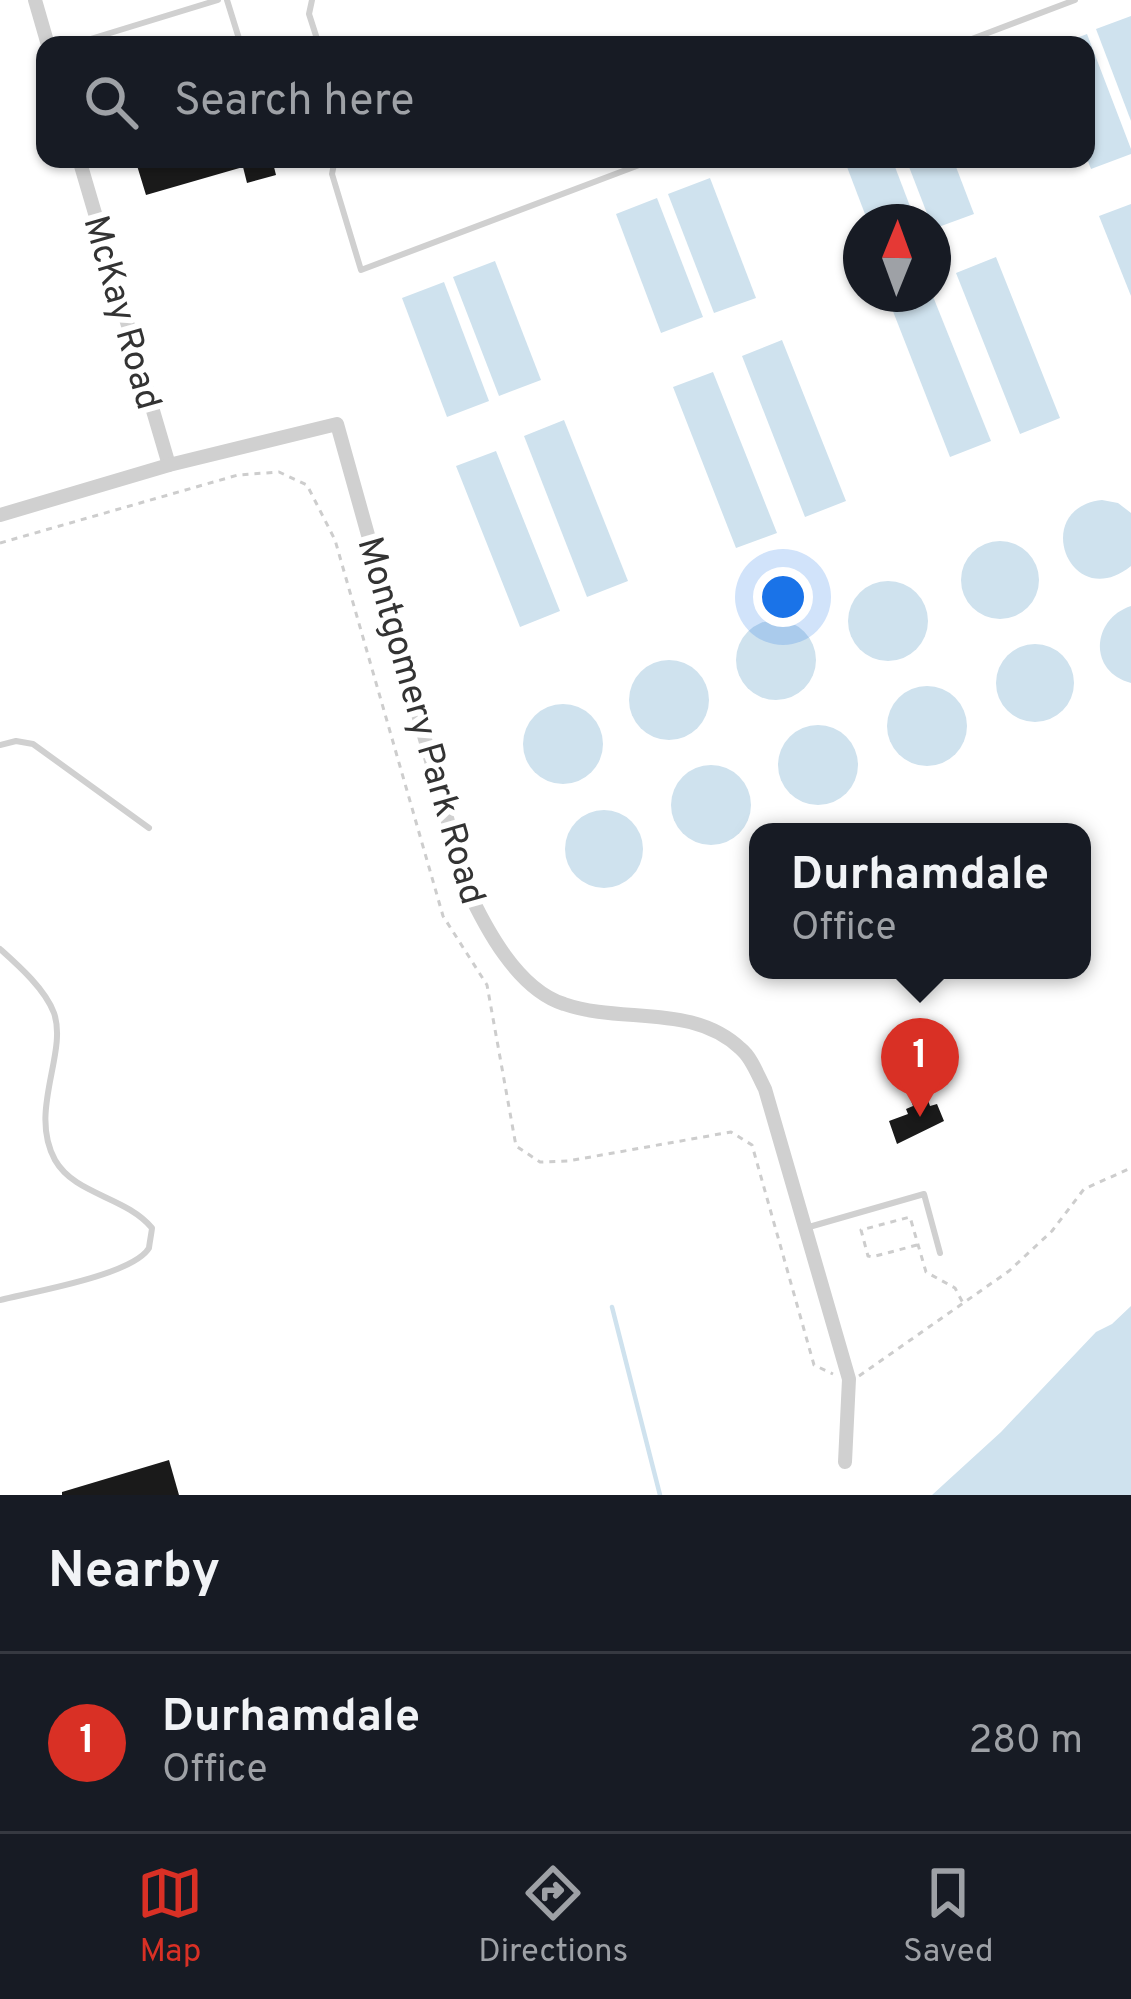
<!DOCTYPE html>
<style>
:root{--surface:#171b24;--page:#242831;--text:#f1f3f6;--muted:#9ea1a6;--line:#363941;--accent:#d93025}
body{margin:0;font-family:Overpass,sans-serif;background:var(--page);color:var(--text)}
.compass{position:absolute;left:843px;top:204px;width:108px;height:108px;border-radius:50%;background:var(--surface);box-shadow:0 3px 9px #0004;rotate:1deg}
.you{position:absolute;left:783px;top:597px;width:42px;height:42px;margin:-30px;border:9px solid #fff;border-radius:50%;background:#1a73e8;box-shadow:0 0 0 18px #1a73e833}
.badge{display:grid;place-items:center;width:78px;height:78px;border-radius:50%;background:var(--accent);color:#fff;font-size:39px;font-weight:700}
.pin{position:absolute;translate:-50% -99px;filter:drop-shadow(0 3px 6px #0008)}
.pin::after{content:'';position:absolute;top:63px;width:42px;height:36px;background:inherit;clip-path:polygon(0 0,100% 0,50% 100%)}
.popup{position:absolute;left:749px;top:823px;width:342px;height:156px;box-sizing:border-box;display:grid;place-content:center;border-radius:24px;background:var(--surface);filter:drop-shadow(0 3px 9px #0005);font-size:39px;white-space:nowrap;color:var(--muted)}
.popup b{font-size:45px;color:var(--text)}
.popup::after{content:'';position:absolute;left:50%;top:100%;margin-left:-24px;border:24px solid transparent;border-top-color:var(--surface)}
.list{margin:0;padding:0;list-style:none}
h2{display:flex;justify-content:space-between;align-items:center;height:156px;margin:0;padding:0 48px;font-size:51px}
h2 small{font-size:39px;font-weight:400;color:var(--muted)}
.list li{display:grid;grid-template-columns:78px 1fr auto;gap:36px;align-items:center;box-sizing:border-box;height:180px;padding:0 48px;border-top:3px solid var(--line)}
.list b{display:block;font-size:45px;white-space:nowrap}
.list p{margin:0;font-size:39px;white-space:nowrap;color:var(--muted)}
.list em{font-size:39px;font-style:normal;color:var(--muted)}
.icon{flex:none;width:66px;height:66px;fill:none;stroke:currentColor;stroke-width:2;stroke-linecap:round;stroke-linejoin:round}
.map{position:relative;flex:none;width:1131px;height:1495px;overflow:hidden}
.search{position:absolute;background:var(--surface);box-shadow:0 3px 9px #0004;left:36px;right:36px;top:36px;height:132px;display:flex;align-items:center;gap:30px;box-sizing:border-box;padding:0 42px;border-radius:24px;color:var(--muted);font-size:45px}
.sheet{height:336px;background:var(--surface)}
nav{display:flex;justify-content:space-around;align-items:center;box-sizing:border-box;height:168px;border-top:3px solid var(--line);background:var(--surface);font-size:33px;color:var(--muted)}
nav a{display:grid;justify-items:center;gap:6px}
nav .on{color:var(--accent)}
.map>svg:first-child{display:block}
.water{fill:#cfe2ee}
.lines{fill:none;stroke-linecap:round;stroke-linejoin:round}
.stream{stroke:#cfe2ee;stroke-width:4.5}
.building{fill:#1a1a1a}
.path{stroke:#cdcdcd;stroke-width:3;stroke-dasharray:6 6;stroke-linecap:butt}
.service{stroke:#d0d0d0;stroke-width:6}
.minor{stroke:#d0d0d0;stroke-width:14}
.labels{text-anchor:middle;stroke-width:12;stroke-linejoin:round;paint-order:stroke}
.street-label{font-size:36px;fill:#333;stroke:#fff}
</style>
<div class="map">
<svg width="1131" height="1495" viewBox="0 0 1131 1495">
<rect width="100%" height="100%" fill="#fff"/>
<g class="water">
<polygon points="1131,16 1131,121 1096,29"/>
<polygon points="1087,34 1131,149 1131,154 1091,169 1086,156 1086,45 1058,45"/>
<polygon points="844,159 892,159 916,222 868,222"/>
<polygon points="906,159 953,159 974,214 933,229"/>
<polygon points="710,178 756,298 714,313 668,194"/>
<polygon points="657,198 703,317 661,333 616,214"/>
<polygon points="1131,204 1131,296 1099,216"/>
<polygon points="996,257 1060,418 1020,434 956,273"/>
<polygon points="495,261 541,380 499,396 453,277"/>
<polygon points="444,282 489,401 447,417 402,298"/>
<polygon points="892,294 932,294 991,441 950,457 887,296"/>
<polygon points="782,340 846,501 805,517 742,356"/>
<polygon points="713,372 777,533 736,548 673,387"/>
<polygon points="564,420 628,581 587,597 524,436"/>
<polygon points="496,451 560,611 520,627 456,466"/>
<path d="M1102 500 1118 503 1131 513V566C1070 615 1029 508 1102 500Z"/>
<circle cx="1000" cy="580" r="39"/>
<circle cx="888" cy="621" r="40"/>
<path d="M1131 606V683C1088 672 1091 619 1131 606Z"/>
<circle cx="776" cy="660" r="40"/>
<circle cx="1035" cy="683" r="39"/>
<circle cx="669" cy="700" r="40"/>
<circle cx="927" cy="726" r="40"/>
<circle cx="563" cy="744" r="40"/>
<circle cx="818" cy="765" r="40"/>
<circle cx="711" cy="805" r="40"/>
<circle cx="604" cy="849" r="39"/>
<polygon points="1131,1306 1131,1495 932,1495 1001,1432 1096,1332 1112,1324"/>
</g>
<g class="lines">
<polyline class="stream" points="612,1307 660,1495"/>
</g>
<g class="building">
<polygon points="135,159 272,159 276,175 247,183 243,167 146,195"/>
<polygon points="918,1089 923,1102 928,1100 930,1106 937,1104 944,1121 897,1144 889,1121 908,1114 906,1109 913,1106 908,1092"/>
<polygon points="169,1460 179,1495 62,1495 62,1492"/>
</g>
<g class="lines">
<g class="path">
<polyline points="0,543 238,475 279,472 307,485 335,540 443,916 487,985 516,1146 540,1162 568,1161 731,1132 752,1145 814,1365 833,1374"/>
<polyline points="917,1245 872,1257 868,1256 861,1230 910,1217 926,1272 955,1288 963,1303"/>
<polyline points="859,1376 1009,1271 1052,1231 1084,1189 1131,1168"/>
</g>
<g class="service">
<polyline points="227,0 241,45"/>
<polyline points="312,0 309,14 319,45"/>
<polyline points="71,45 218,0"/>
<polyline points="956,45 1075,0"/>
<polyline points="335,159 332,174 361,270 655,159"/>
<polyline points="0,745 16,741 33,744 149,828"/>
<path d="M0 949C19 966 45 989 54 1013 68 1053 28 1111 55 1160 75 1195 125 1196 152 1228 152 1230 149 1246 149 1248 133 1275 32 1292 0 1300"/>
<polyline points="809,1227 924,1194 940,1253"/>
</g>
<g class="minor">
<polyline points="35,0 48,45"/>
<polyline points="79,159 169,465"/>
<path d="M0 515 169 465 337 424 466 886C485 927 517 989 564 1004 622 1024 693 1003 741 1049 752 1058 758 1076 765 1089L849 1379 845 1462"/>
</g>
</g>
<g class="labels">
<g class="street-label">
<text transform="translate(124 312) rotate(74)" y="13">McKay Road</text>
<text transform="translate(423 720) rotate(74)" y="13">Montgomery Park Road</text>
</g>
</g>
</svg>
<svg class="compass" viewBox="-18 -18 36 36"><path d="M0-13l5 13h-10z" fill="#e53935"/><path d="M0 13l5-13h-10z" fill="#9ea1a6"/></svg>
<div class="you"></div>
<div class="pin badge" style="left:920px;top:1117px">1</div>
<div class="popup"><b>Durhamdale</b>Office</div>
<div class="search"><svg class="icon" aria-label="search" viewBox="0 0 24 24"><circle cx="10" cy="10" r="6"/><path d="M15 15l6 6"/></svg>Search here</div>
</div>
<section class="sheet">
<h2>Nearby<small></small></h2>
<ul class="list">
<li><span class="badge">1</span><div><b>Durhamdale</b><p>Office</p></div><em>280 m</em></li>
</ul>
</section>
<nav>
<a class="on"><svg class="icon" aria-label="map" viewBox="0 0 24 24"><path d="M3 6l6-2 6 2 6-2v14l-6 2-6-2-6 2zM9 4v14M15 6v14"/></svg>Map</a>
<a><svg class="icon" aria-label="directions" viewBox="0 0 24 24"><path d="M12 3l9 9-9 9-9-9zM9 14v-3h6M13 9l2 2-2 2"/></svg>Directions</a>
<a><svg class="icon" aria-label="saved" viewBox="0 0 24 24"><path d="M7 4h10v16l-5-4-5 4z"/></svg>Saved</a>
</nav>
